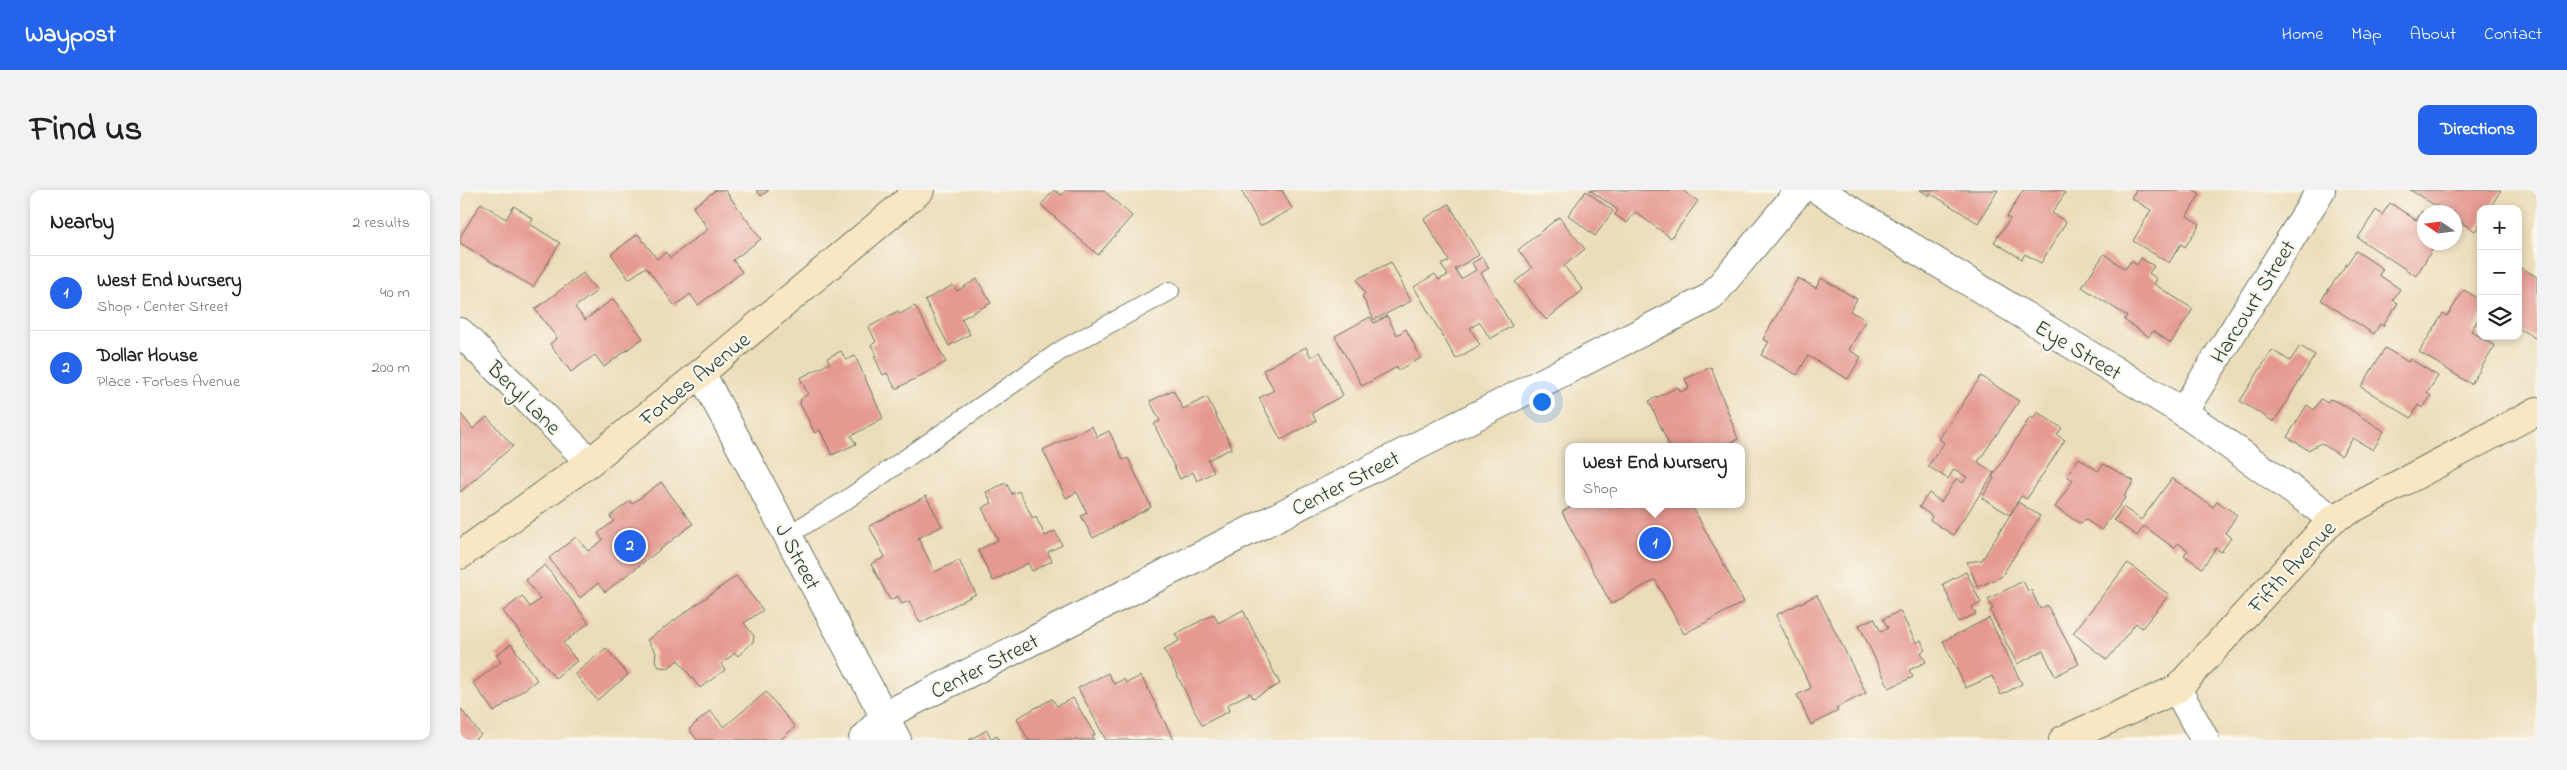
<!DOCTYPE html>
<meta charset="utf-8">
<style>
:root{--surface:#fff;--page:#f2f2f2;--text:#202124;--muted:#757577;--line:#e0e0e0;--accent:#2563eb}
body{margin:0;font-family:"Indie Flower",sans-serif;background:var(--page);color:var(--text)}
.controls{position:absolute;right:15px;top:15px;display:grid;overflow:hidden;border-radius:10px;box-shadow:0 2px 8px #0003}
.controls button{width:45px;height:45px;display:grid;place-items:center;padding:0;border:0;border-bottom:1px solid var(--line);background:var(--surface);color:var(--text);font:25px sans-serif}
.compass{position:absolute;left:1957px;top:15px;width:45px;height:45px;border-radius:50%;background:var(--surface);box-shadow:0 2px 8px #0003;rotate:283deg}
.you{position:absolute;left:1081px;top:211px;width:18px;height:18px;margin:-12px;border:4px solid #fff;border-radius:50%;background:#1a73e8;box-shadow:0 0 0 8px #1a73e833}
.badge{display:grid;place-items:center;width:32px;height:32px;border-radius:50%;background:var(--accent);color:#fff;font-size:16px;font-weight:700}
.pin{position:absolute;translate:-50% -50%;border:2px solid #fff;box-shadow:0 1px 5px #0006}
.popup{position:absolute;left:1105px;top:253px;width:180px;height:65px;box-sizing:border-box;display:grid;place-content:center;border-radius:10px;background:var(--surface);filter:drop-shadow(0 1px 4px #0005);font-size:16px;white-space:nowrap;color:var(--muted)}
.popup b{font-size:19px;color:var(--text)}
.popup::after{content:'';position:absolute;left:50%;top:100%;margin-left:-10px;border:10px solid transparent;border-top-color:var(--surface)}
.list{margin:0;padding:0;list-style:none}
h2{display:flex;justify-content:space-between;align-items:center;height:65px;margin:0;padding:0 20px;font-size:21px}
h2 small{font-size:16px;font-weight:400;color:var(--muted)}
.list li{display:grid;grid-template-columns:32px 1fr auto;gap:15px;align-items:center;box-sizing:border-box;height:75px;padding:0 20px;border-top:1px solid var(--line)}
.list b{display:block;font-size:19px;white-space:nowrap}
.list p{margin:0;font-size:16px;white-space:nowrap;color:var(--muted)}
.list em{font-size:16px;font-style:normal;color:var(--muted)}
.icon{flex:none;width:28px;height:28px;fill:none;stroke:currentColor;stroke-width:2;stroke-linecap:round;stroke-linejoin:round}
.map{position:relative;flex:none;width:2077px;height:550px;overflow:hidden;border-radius:10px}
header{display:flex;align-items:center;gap:30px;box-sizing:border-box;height:70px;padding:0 25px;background:var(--accent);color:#fff}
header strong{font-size:24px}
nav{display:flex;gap:28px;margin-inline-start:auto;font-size:18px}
.intro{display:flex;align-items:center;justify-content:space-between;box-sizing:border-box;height:120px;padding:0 30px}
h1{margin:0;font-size:35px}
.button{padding:12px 22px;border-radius:10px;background:var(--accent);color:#fff;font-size:18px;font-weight:700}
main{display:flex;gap:30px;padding:0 30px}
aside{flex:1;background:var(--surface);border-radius:10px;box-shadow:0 2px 8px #0003}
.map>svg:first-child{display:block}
.building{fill:#e59991}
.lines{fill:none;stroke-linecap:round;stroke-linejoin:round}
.lane-casing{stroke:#677563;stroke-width:20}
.street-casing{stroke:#677563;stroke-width:30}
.secondary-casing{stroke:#677563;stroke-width:30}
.lane{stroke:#fff;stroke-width:18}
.street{stroke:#fff;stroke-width:28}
.secondary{stroke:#f9e7c3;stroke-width:28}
.labels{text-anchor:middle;stroke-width:4.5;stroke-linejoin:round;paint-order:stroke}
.street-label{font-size:22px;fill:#1f3d34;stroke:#fbf7ec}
</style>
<header>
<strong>Waypost</strong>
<nav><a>Home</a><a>Map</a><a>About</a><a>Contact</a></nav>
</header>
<div class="intro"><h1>Find us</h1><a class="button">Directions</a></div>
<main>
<aside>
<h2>Nearby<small>2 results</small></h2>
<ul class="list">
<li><span class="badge">1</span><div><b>West End Nursery</b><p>Shop · Center Street</p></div><em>40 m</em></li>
<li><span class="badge">2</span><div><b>Dollar House</b><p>Place · Forbes Avenue</p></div><em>200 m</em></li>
</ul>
</aside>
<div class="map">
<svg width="2077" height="550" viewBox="0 0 2077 550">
<rect width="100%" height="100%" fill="#fbf7ec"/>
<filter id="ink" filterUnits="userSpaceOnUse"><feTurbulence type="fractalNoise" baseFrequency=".02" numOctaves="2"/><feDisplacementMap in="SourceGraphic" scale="10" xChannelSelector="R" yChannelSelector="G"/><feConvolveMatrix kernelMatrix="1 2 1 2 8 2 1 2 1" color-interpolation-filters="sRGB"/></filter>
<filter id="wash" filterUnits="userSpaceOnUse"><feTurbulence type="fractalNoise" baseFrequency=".0096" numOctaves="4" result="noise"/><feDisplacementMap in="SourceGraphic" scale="20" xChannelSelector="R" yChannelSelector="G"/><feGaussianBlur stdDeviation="1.12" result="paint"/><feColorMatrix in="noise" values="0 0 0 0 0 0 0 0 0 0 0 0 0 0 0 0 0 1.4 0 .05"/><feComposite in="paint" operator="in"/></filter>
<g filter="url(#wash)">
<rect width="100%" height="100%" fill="#ecddba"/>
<g id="blocks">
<g class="building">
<polygon points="256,0 265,0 301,49 273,70 282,82 238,115 230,104 215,116 186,77 169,89 151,64 178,44 197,69 206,62 210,68 248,39 233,17"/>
<polygon points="296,0 309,0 301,6"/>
<polygon points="594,0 602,5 606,0 643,0 672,26 638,65 581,15"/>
<polygon points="781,0 822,0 832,19 800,36"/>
<polygon points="1130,0 1222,0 1238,11 1211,48 1175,22 1167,33 1155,25 1158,20"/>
<polygon points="1460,0 1538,0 1518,33 1470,3 1469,6"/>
<polygon points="1563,0 1600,0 1605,3 1592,23 1606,32 1581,73 1565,64 1562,69 1534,52 1550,29 1547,27"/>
<polygon points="1676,0 1734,0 1740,4 1727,26 1740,34 1725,57 1721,54 1709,73 1673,51 1691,20 1671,8"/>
<polygon points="1950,0 2041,0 2029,19 2021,19 2021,32 2015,41 1994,28 1994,22 1986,22"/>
<polygon points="1126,1 1153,21 1135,46 1108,25"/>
<polygon points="21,13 46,29 54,16 73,29 70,34 100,53 73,97 0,53 0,47"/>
<polygon points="1930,13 1956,30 1962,21 1964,23 1964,52 1977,52 1956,86 1898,48 1916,20 1922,25"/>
<polygon points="989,14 1019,65 995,79 1001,89 1016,80 1012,73 1022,67 1029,78 1021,83 1052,136 1030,149 1020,132 1010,138 1020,155 996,169 954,97 975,84 979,90 988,85 981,75 989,71 964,29"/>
<polygon points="1099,27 1125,59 1104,76 1123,100 1086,130 1055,92 1072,78 1058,60"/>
<polygon points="1896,61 1923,79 1919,85 1940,99 1933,110 1938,113 1923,136 1920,134 1914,144 1861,110"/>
<polygon points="1644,64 1665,79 1671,71 1677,75 1681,68 1694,76 1689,83 1697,89 1694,94 1733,119 1711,153 1693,141 1689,147 1664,130 1667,126 1622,97"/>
<polygon points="931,72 951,111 914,130 902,106 905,104 897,89"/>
<polygon points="2062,78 2077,87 2077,149 2058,138 2058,85"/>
<polygon points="123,83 137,101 115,117 125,130 153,109 183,148 144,177 135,165 111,182 90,154 97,148 75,119"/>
<polygon points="1338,88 1356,98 1361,88 1397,109 1390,121 1406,130 1389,160 1401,167 1388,189 1348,166 1337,185 1301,165 1309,152 1303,149"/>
<polygon points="517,89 531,113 501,129 510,144 489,156 465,110 493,95 497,101"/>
<polygon points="2004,100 2021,110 2021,125 2011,141 2035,156 2011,194 1959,162 1983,124 1987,126"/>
<polygon points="455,116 486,172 436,199 427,183 423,185 414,166 417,165 411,155 416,152 409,137 438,121 440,124"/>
<polygon points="927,126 937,145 946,139 961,168 938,180 937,177 902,196 875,146 910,127 914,133"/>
<polygon points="1840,156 1855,165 1814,232 1780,211 1812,160 1830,171"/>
<polygon points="846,157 851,167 860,162 883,205 852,223 856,231 821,250 799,208 814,200 803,180"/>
<polygon points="1925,158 1948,172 1950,169 1978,186 1967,203 1971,206 1963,218 1958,215 1951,228 1901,197"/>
<polygon points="381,161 386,170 395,166 423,228 391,246 396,254 372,265 360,240 355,243 340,214 341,209 348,204 340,188 370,173 367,168"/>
<polygon points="1251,177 1278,249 1261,257 1210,257 1189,211 1218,197 1220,202 1229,198 1225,189"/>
<polygon points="1521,186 1559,211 1518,272 1534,283 1493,345 1470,330 1472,326 1459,317 1469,303 1481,312 1497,288 1503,293 1507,287 1494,279 1488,289 1468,276 1484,253 1479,249"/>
<polygon points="713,200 723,219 747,207 772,258 748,270 754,282 737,291 733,282 720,289 694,234 700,231 690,211"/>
<polygon points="1861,209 1867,213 1870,209 1880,213 1924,241 1913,260 1893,248 1881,266 1861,253 1848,260 1827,247 1847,215 1854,220"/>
<polygon points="1577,222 1602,238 1597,245 1605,250 1567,309 1561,306 1550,325 1522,308 1534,288 1532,287 1570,227 1573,229"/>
<polygon points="0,223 13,239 27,227 53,256 0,302"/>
<polygon points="632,236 637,247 649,241 663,270 668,268 691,317 633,348 621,326 627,323 617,302 606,308 583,260"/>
<polygon points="1619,268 1638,281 1644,274 1674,291 1664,306 1666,307 1641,340 1625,329 1621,334 1595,317 1613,290 1607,286"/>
<polygon points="1712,288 1753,317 1757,311 1777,325 1765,343 1771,348 1761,362 1756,358 1742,378 1724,365 1728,360 1718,353 1714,358 1684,336 1677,346 1654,330 1663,317 1681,330"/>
<polygon points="201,292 233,334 145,402 138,393 120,408 89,368 116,347 128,361 143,350 138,343 154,331 150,326 170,311 172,314"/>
<polygon points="546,293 552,304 559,301 573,329 576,327 585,346 595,341 602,355 588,362 592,371 572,381 568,373 533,391 518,360 538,350 522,318 532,313 526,302"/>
<polygon points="466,306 482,336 458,348 475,382 499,370 516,404 460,433 449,411 442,414 438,406 430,410 411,374 425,367 409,336"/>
<polygon points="1558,312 1580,326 1541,387 1518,397 1507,372 1522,370"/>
<polygon points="1115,314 1231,314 1284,412 1224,444 1195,390 1151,414 1102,322"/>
<polygon points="1668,373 1709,405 1682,438 1676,433 1647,470 1613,443"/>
<polygon points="85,375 129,433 103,453 117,471 95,488 43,421 62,406 70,417 80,409 66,390"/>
<polygon points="1506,382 1521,413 1512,417 1516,424 1498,432 1483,394"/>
<polygon points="276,386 303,420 284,433 294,446 293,452 278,466 275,463 261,474 265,480 240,498 218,470 208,478 199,477 195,470 196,463 187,450"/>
<polygon points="1563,391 1568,401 1571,400 1580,419 1587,415 1619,474 1595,486 1583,461 1557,474 1530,420 1533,419 1528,409"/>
<polygon points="1357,405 1406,503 1376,518 1378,521 1351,535 1337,505 1351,498 1316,425"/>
<polygon points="783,420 820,494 793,508 790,503 767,515 769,521 742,535 704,459 719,451 715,444 754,424 758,433"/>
<polygon points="1440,421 1456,453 1461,450 1465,460 1461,462 1466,472 1449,480 1453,487 1429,498 1399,435 1414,428 1421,442 1428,438 1423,429"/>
<polygon points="1529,428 1562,494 1541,505 1532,486 1506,498 1483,451"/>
<polygon points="51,454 77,490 34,522 13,493 41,472 36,465"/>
<polygon points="146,458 168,485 137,510 115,484"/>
<polygon points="648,483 654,494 664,489 666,493 681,486 714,550 646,550 618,498"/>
<polygon points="306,502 335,537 320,550 237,550 229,539 250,521 264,537"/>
<polygon points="613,508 635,545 632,546 634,550 568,550 557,528 592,509 597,516"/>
<polygon points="0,518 21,545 14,550 0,550"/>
<polygon points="527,540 531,549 537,546 539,550 509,550"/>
</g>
</g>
</g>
<g filter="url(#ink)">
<use href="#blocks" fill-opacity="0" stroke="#677563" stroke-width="1"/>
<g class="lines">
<g class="lane-casing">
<polyline id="lane" points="328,345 386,310 603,159 710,101"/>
</g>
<g class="street-casing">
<g id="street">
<polyline points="1358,0 1723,222 1873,329"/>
<polyline points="0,142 130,272"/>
<polyline points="241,183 437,550"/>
<polyline points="1723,222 1861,0"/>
<polyline points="1717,499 1745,550"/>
<polyline points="403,550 424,526 1251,107 1340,0"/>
</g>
</g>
<g class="secondary-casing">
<g id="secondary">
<polyline points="0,365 130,272 241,183 460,0"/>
<polyline points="1603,550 1717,499 1873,329 2077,221"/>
</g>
</g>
<use href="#lane" class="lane"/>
<use href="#street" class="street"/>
<use href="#secondary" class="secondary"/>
</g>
</g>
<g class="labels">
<g class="street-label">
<text transform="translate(1792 111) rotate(-58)" y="8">Harcourt Street</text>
<text transform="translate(1619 159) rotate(31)" y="8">Eye Street</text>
<text transform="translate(234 188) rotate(-39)" y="8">Forbes Avenue</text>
<text transform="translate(65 207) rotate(45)" y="8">Beryl Lane</text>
<text transform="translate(885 292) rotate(-27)" y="8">Center Street</text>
<text transform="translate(339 366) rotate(62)" y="8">J Street</text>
<text transform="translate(1831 376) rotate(-47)" y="8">Fifth Avenue</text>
<text transform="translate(524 475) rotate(-27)" y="8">Center Street</text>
</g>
</g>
</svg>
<div class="controls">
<button>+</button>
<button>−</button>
<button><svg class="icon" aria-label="layers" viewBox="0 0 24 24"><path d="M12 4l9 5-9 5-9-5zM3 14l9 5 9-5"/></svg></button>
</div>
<svg class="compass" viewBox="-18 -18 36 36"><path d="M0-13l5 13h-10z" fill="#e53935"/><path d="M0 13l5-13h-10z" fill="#757577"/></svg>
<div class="you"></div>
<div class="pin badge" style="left:1195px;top:353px">1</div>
<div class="popup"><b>West End Nursery</b>Shop</div>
<div class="pin badge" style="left:170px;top:356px">2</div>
</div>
</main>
